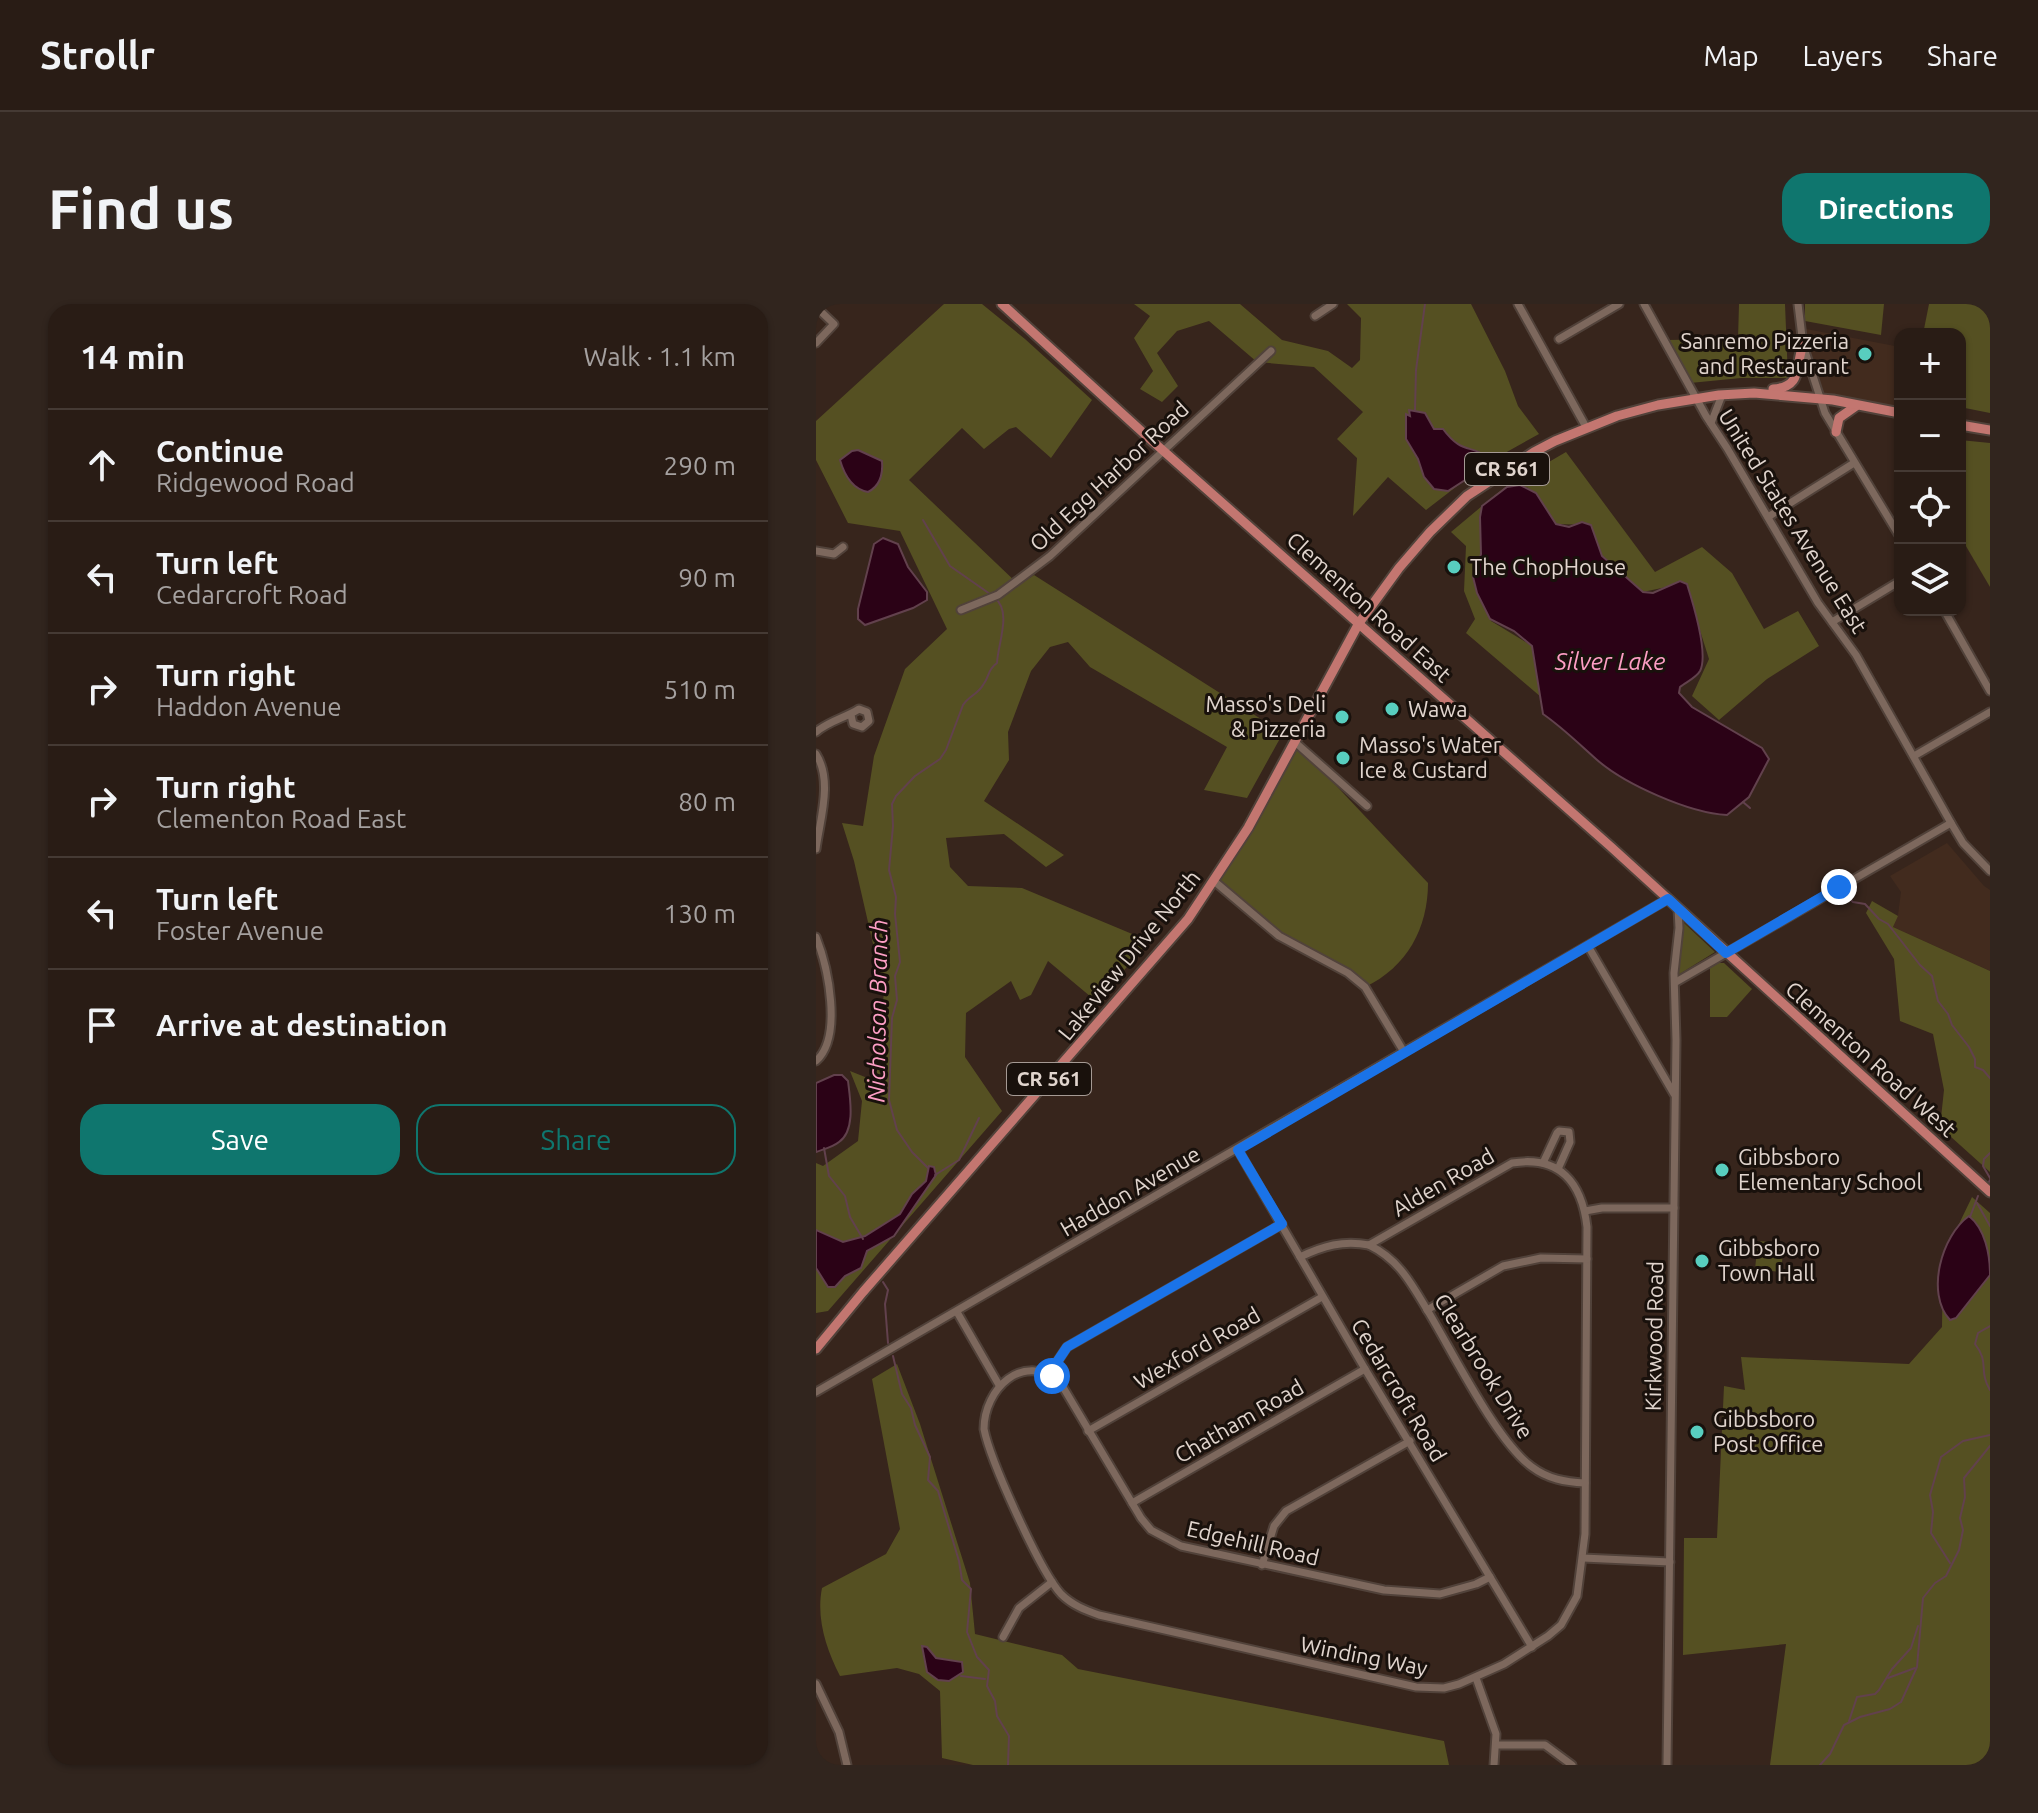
<!DOCTYPE html>
<meta charset="utf-8">
<style>
:root{--surface:#291c15;--page:#31251e;--text:#f1f3f6;--muted:#a5a1a0;--line:#453a34;--accent:#0f766e}
body{margin:0;font-family:Ubuntu,sans-serif;background:var(--page);color:var(--text)}
.controls{position:absolute;right:24px;top:24px;display:grid;overflow:hidden;border-radius:16px;box-shadow:0 2px 6px #0004}
.controls button{width:72px;height:72px;display:grid;place-items:center;padding:0;border:0;border-bottom:2px solid var(--line);background:var(--surface);color:var(--text);font:40px sans-serif}
.stop{position:absolute;width:24px;height:24px;margin:-18px;border:6px solid #1a73e8;border-radius:50%;background:#fff}
.stop.end{background:#1a73e8;border-color:#fff;box-shadow:0 2px 8px #0008}
.list{margin:0;padding:0;list-style:none}
h2{display:flex;justify-content:space-between;align-items:center;height:104px;margin:0;padding:0 32px;font-size:34px}
h2 small{font-size:26px;font-weight:400;color:var(--muted)}
.list li{display:grid;grid-template-columns:52px 1fr auto;gap:24px;align-items:center;box-sizing:border-box;height:112px;padding:0 32px;border-top:2px solid var(--line)}
.list b{display:block;font-size:30px;white-space:nowrap}
.list p{margin:0;font-size:26px;white-space:nowrap;color:var(--muted)}
.list em{font-size:26px;font-style:normal;color:var(--muted)}
.actions{display:flex;gap:16px;padding:24px 32px}
.actions a{flex:1;padding:18px 0;border:2px solid var(--accent);border-radius:24px;text-align:center;font-size:28px;color:var(--accent)}
.actions .main{background:var(--accent);color:#fff}
.icon{flex:none;width:44px;height:44px;fill:none;stroke:currentColor;stroke-width:2;stroke-linecap:round;stroke-linejoin:round}
.map{position:relative;flex:none;width:1174px;height:1461px;overflow:hidden;border-radius:24px}
header{display:flex;align-items:center;gap:48px;box-sizing:border-box;height:112px;padding:0 40px;background:var(--surface);border-bottom:2px solid var(--line)}
header strong{font-size:38px}
nav{display:flex;gap:44px;margin-inline-start:auto;font-size:28px}
.intro{display:flex;align-items:center;justify-content:space-between;box-sizing:border-box;height:192px;padding:0 48px}
h1{margin:0;font-size:56px}
.button{padding:20px 36px;border-radius:24px;background:var(--accent);color:#fff;font-size:28px;font-weight:700}
main{display:flex;gap:48px;padding:0 48px}
aside{flex:1;background:var(--surface);border-radius:24px;box-shadow:0 2px 6px #0004}
.map>svg:first-child{display:block}
.built{fill:#422b1e}
.green{fill:#555022}
.water{fill:#2b0216;stroke:#62414d;stroke-width:2}
.lines{fill:none;stroke-linecap:round;stroke-linejoin:round}
.stream{stroke:#62414d;stroke-width:2}
.minor-casing{stroke:#51423a;stroke-width:11}
.major-casing{stroke:#51423a;stroke-width:13}
.minor{stroke:#7d685d;stroke-width:7}
.major{stroke:#c37670;stroke-width:9}
.route{stroke:#1a73e8;stroke-width:10}
.poi-dot{fill:#58cebf;stroke:#19110c;stroke-width:3}
.labels{text-anchor:middle;stroke-width:6;stroke-linejoin:round;paint-order:stroke}
.shield{fill:#19110c;stroke:#a59a94;stroke-width:2}
.shield-label{font-size:20px;font-weight:bold;fill:#e1d5ce}
.poi-label{font-size:22px;fill:#e1d5ce;stroke:#19110c;text-anchor:start}
.street-label{font-size:22px;fill:#e1d5ce;stroke:#19110c}
.water-label{font-size:24px;font-style:italic;fill:#fd9ec4;stroke:#19110c}
</style>
<header>
<strong>Strollr</strong>
<nav><a>Map</a><a>Layers</a><a>Share</a></nav>
</header>
<div class="intro"><h1>Find us</h1><a class="button">Directions</a></div>
<main>
<aside>
<h2>14 min<small>Walk · 1.1 km</small></h2>
<ul class="list">
<li><svg class="icon" aria-label="ahead" viewBox="0 0 24 24"><path d="M12 20V5M6 11l6-6 6 6"/></svg><div><b>Continue</b><p>Ridgewood Road</p></div><em>290 m</em></li>
<li><svg class="icon" aria-label="left" viewBox="0 0 24 24"><path d="M17 20v-9H6M10 6l-5 5 5 5"/></svg><div><b>Turn left</b><p>Cedarcroft Road</p></div><em>90 m</em></li>
<li><svg class="icon" aria-label="right" viewBox="0 0 24 24"><path d="M7 20v-9h11M14 6l5 5-5 5"/></svg><div><b>Turn right</b><p>Haddon Avenue</p></div><em>510 m</em></li>
<li><svg class="icon" aria-label="right" viewBox="0 0 24 24"><path d="M7 20v-9h11M14 6l5 5-5 5"/></svg><div><b>Turn right</b><p>Clementon Road East</p></div><em>80 m</em></li>
<li><svg class="icon" aria-label="left" viewBox="0 0 24 24"><path d="M17 20v-9H6M10 6l-5 5 5 5"/></svg><div><b>Turn left</b><p>Foster Avenue</p></div><em>130 m</em></li>
<li><svg class="icon" aria-label="arrive" viewBox="0 0 24 24"><path d="M6 21V4h12l-3 4 3 4H6"/></svg><div><b>Arrive at destination</b></div></li>
</ul>
<div class="actions"><a class="main">Save</a><a>Share</a></div>
</aside>
<div class="map">
<svg width="1174" height="1461" viewBox="0 0 1174 1461">
<rect width="100%" height="100%" fill="#37251c"/>
<g class="built">
<polygon points="985,24 1084,43 1084,75 1078,108 1004,95"/>
<polygon points="1131,539 1168,582 1174,586 1174,667 1077,623 1082,611 1085,588 1074,572"/>
</g>
<g class="green">
<polygon points="128,0 166,0 209,35 276,96 235,154 200,123 193,125 168,145 146,124 93,176 203,281 218,271 467,429 431,494 388,486 411,443 274,363 252,338 234,343 215,367 192,428 193,456 168,497 248,551 230,563 188,530 130,534 134,563 152,582 206,584 333,637 281,698 232,657 215,691 204,696 195,677 150,709 149,753 186,807 12,1007 0,1009 0,859 7,862 42,837 46,797 34,767 59,777 68,688 38,557 26,519 47,522 58,452 89,365 131,325 84,227 32,219 0,156 0,117"/>
<polygon points="318,0 424,0 466,36 512,47 536,64 544,56 545,14 531,0 655,0 689,67 702,102 723,130 671,159 610,206 572,173 537,212 541,154 521,135 547,108 498,63 441,58 393,17 361,27 341,49 362,82 346,98 324,85 337,67 318,34 334,12"/>
<polygon points="923,0 969,0 972,74 925,74 874,79 849,36 922,35"/>
<polygon points="989,0 1068,0 1065,31 989,17"/>
<polygon points="1113,0 1174,0 1174,109 1144,103 1144,30 1107,30"/>
<polygon points="1144,136 1174,139 1174,283 1144,232"/>
<polygon points="750,148 839,268 886,243 916,269 948,325 982,307 1003,342 951,375 903,416 876,392 893,355 869,279 827,288 786,252 775,221 740,220 711,183 674,195 688,184"/>
<polygon points="672,197 661,289 675,317 716,342 725,393 650,329 659,315 648,287 650,242 635,228"/>
<path d="M480 439 612 579C612 624 591 663 549 683L482 643 398 577Z"/>
<polygon points="1056,597 1082,612 1077,623 1174,667 1174,868 1124,823 1128,786 1117,730 1084,717 1078,655 1050,609"/>
<polygon points="868,619 899,648 862,671 866,620"/>
<polygon points="902,659 908,659 936,685 911,713 894,713 894,664"/>
<polygon points="1156,893 1174,909 1174,1461 954,1461 970,1340 867,1351 868,1234 901,1234 908,1082 929,1086 925,1053 1093,1060 1126,1023 1127,953"/>
<polygon points="942,937 968,939 965,968 939,965"/>
<path d="M81 1060 104 1120 154 1279 159 1330 246 1351 262 1365 628 1437 633 1461H157L126 1454 124 1387 103 1370 81 1364 24 1372C10 1345 0 1314 6 1284L70 1250 84 1225 56 1075Z"/>
</g>
<g class="water">
<path d="M593 106 609 109 618 125H627C647 152 655 139 674 155V160L632 187 618 185 608 173 602 155 590 135V110L594 112Z"/>
<path d="M42 146 66 157C67 169 64 182 52 188 36 185 28 170 24 156L36 147Z"/>
<path d="M704 181 720 189 740 220 753 223 766 218 775 221 786 252 827 288 837 289 864 277 871 280C877 299 893 350 884 367 880 374 870 378 864 383L863 389 876 403 946 444 953 455 933 493 911 511C873 509 808 480 780 455 762 439 747 424 727 410L716 342 698 327 674 315 661 289 657 273 665 250 664 213 666 202 691 183Z"/>
<polygon points="67,234 82,240 92,263 111,288 111,296 97,304 49,321 42,315 42,305 58,240"/>
<path d="M18 771H26L32 777C34 794 40 826 23 838 17 843 8 845 0 848V779Z"/>
<polygon points="113,862 118,863 120,871 78,932 51,947 45,964 29,972 19,983 12,983 0,964 0,926 27,938 49,932 84,910 96,890 110,877"/>
<path d="M1153 912C1169 925 1174 950 1174 971L1140 1014 1134 1016C1109 989 1126 931 1153 912Z"/>
<polygon points="106,1342 111,1343 120,1354 146,1358 147,1368 133,1377 122,1376 111,1368"/>
</g>
<g class="lines">
<g class="stream">
<polyline points="1164,0 1174,8"/>
<polyline points="599,106 600,66 609,0"/>
<polyline points="107,216 134,262 174,290"/>
<polyline points="927,498 934,504"/>
<polyline points="1027,589 1037,598 1049,600 1063,615 1072,620 1104,661 1116,672 1122,697 1132,710 1136,721 1153,743 1159,755 1159,763 1167,766 1174,774"/>
<polyline points="8,844 13,872 29,892 34,913 47,935"/>
<polyline points="1174,849 1168,855 1167,862 1174,874"/>
<path d="M112 864 96 848 81 826 73 796 76 714 81 696 79 672 84 658 79 610 80 593 73 566 77 522 76 500 80 492 99 472 124 455 130 446 147 401C153 392 162 390 167 381 174 372 171 366 181 359 182 339 196 308 179 294"/>
<polyline points="119,871 143,856 163,814"/>
<polyline points="1172,880 1174,876"/>
<polyline points="1161,899 1174,922"/>
<polyline points="1154,913 1162,892"/>
<polyline points="67,978 72,986 69,1000 72,1039"/>
<path d="M1174 1022 1162 1029 1159 1040C1174 1059 1162 1066 1174 1086"/>
<polyline points="77,1052 86,1090 95,1104 99,1121 114,1153 112,1176 122,1187 143,1257 146,1276 155,1285 151,1328 161,1353 173,1366 171,1382 179,1397 181,1412 193,1432 192,1461"/>
<polyline points="1134,1259 1115,1229 1117,1208 1114,1191 1125,1153 1147,1137 1174,1131"/>
<polyline points="145,1372 169,1375"/>
<polyline points="1072,1374 1099,1364"/>
<polyline points="1033,1417 1041,1393 1059,1390 1063,1386 1076,1365 1095,1344 1102,1322"/>
<polyline points="1004,1461 1014,1450 1028,1421 1044,1413 1074,1405 1085,1398 1101,1363 1107,1294 1119,1279 1130,1272 1143,1246 1147,1226 1144,1214 1149,1193 1148,1174 1174,1142"/>
</g>
<g class="minor-casing">
<g id="minor">
<polyline points="702,0 770,123"/>
<polyline points="828,0 890,112 911,144 1002,299 1040,351 1135,519 1147,539 1174,567"/>
<polyline points="982,0 987,41 1009,109 1084,233"/>
<polyline points="0,3 18,20 0,39"/>
<polyline points="499,12 517,0"/>
<polyline points="743,35 803,0"/>
<polyline points="895,119 906,91"/>
<polyline points="952,213 1038,159"/>
<polyline points="0,247 18,250 27,243"/>
<polyline points="145,306 182,291 234,252 455,47"/>
<polyline points="1128,306 1174,387"/>
<polyline points="1016,318 1084,277"/>
<path d="M0 428C13 417 29 414 43 405L51 408 53 417 46 423 37 420 35 411"/>
<polyline points="480,439 551,502"/>
<path d="M0 450C17 477 4 515 0 545"/>
<polyline points="1098,452 1174,408"/>
<polyline points="398,577 463,632 532,669 549,683 588,748"/>
<path d="M0 633C12 663 27 733 0 757"/>
<polyline points="772,642 858,790"/>
<polyline points="860,678 1135,519"/>
<polyline points="422,846 549,1065 716,1343"/>
<polyline points="727,859 741,829 743,827 753,828 754,838 742,865"/>
<polyline points="769,907 786,904 858,904"/>
<path d="M553 941C584 956 596 981 613 1009 637 1049 681 1138 716 1163 732 1175 749 1178 769 1179"/>
<path d="M484 953C507 942 527 936 553 941L696 859C744 851 766 879 771 923L769 1230 761 1292 745 1321 732 1332 688 1360 643 1380 628 1384 600 1383 283 1311C269 1306 256 1301 245 1290 224 1267 174 1156 168 1125 168 1085 207 1047 244 1078L325 1214 335 1226 365 1242 568 1286 624 1290 660 1280 674 1273"/>
<polyline points="611,1006 687,962 725,954 771,955"/>
<polyline points="141,1008 183,1081"/>
<polyline points="233,1070 251,1043 466,920"/>
<polyline points="0,1088 852,595"/>
<polyline points="272,1127 506,993"/>
<polyline points="316,1199 549,1065"/>
<polyline points="767,1254 854,1258"/>
<polyline points="446,1261 458,1222 470,1207 594,1137"/>
<polyline points="187,1333 203,1304 236,1278"/>
<polyline points="660,1374 680,1430 678,1461"/>
<polyline points="0,1380 23,1428 31,1461"/>
<polyline points="681,1441 729,1441 756,1461"/>
<polyline points="851,1461 860,736 858,669 863,624 862,604"/>
</g>
</g>
<g class="major-casing">
<g id="major">
<polyline points="186,0 334,135 794,542 1174,888"/>
<path d="M957 85C987 83 979 62 987 41"/>
<polyline points="1144,121 1174,126"/>
<polyline points="1020,128 1023,114 1040,102"/>
<polyline points="0,1045 47,988 372,615 432,524 543,319 583,264 614,228 651,192 718,148 739,137 801,112 842,101 903,91 938,89 1017,96 1084,109"/>
</g>
</g>
<use href="#minor" class="minor"/>
<use href="#major" class="major"/>
</g>
<g class="lines">
<polyline class="route" points="236,1072 233,1070 251,1043 466,920 422,846 852,595 910,649 1023,583"/>
</g>
<g class="poi-dot">
<circle cx="1049" cy="50" r="8"/>
<circle cx="638" cy="263" r="8"/>
<circle cx="576" cy="405" r="8"/>
<circle cx="526" cy="413" r="8"/>
<circle cx="527" cy="454" r="8"/>
<circle cx="906" cy="866" r="8"/>
<circle cx="886" cy="957" r="8"/>
<circle cx="881" cy="1128" r="8"/>
</g>
<g class="labels">
<g class="shield">
<rect x="649" y="149" width="84" height="32" rx="6"/>
<rect x="191" y="759" width="84" height="32" rx="6"/>
</g>
<g class="shield-label">
<text x="691" y="172">CR 561</text>
<text x="233" y="782">CR 561</text>
</g>
<g class="poi-label">
<text x="1033" y="45" text-anchor="end">Sanremo Pizzeria<tspan x="1033" dy="25">and Restaurant</tspan></text>
<text x="654" y="271">The ChopHouse</text>
<text x="510" y="408" text-anchor="end">Masso's Deli<tspan x="510" dy="25">&amp; Pizzeria</tspan></text>
<text x="592" y="413">Wawa</text>
<text x="543" y="449">Masso's Water<tspan x="543" dy="25">Ice &amp; Custard</tspan></text>
<text x="922" y="861">Gibbsboro<tspan x="922" dy="25">Elementary School</tspan></text>
<text x="902" y="952">Gibbsboro<tspan x="902" dy="25">Town Hall</tspan></text>
<text x="897" y="1123">Gibbsboro<tspan x="897" dy="25">Post Office</tspan></text>
</g>
<g class="street-label">
<text transform="translate(293 172) rotate(-43)" y="8">Old Egg Harbor Road</text>
<text transform="translate(977 217) rotate(58)" y="8">United States Avenue East</text>
<text transform="translate(553 303) rotate(42)" y="8">Clementon Road East</text>
<text transform="translate(313 651) rotate(-51)" y="8">Lakeview Drive North</text>
<text transform="translate(1055 755) rotate(42)" y="8">Clementon Road West</text>
<text transform="translate(627 878) rotate(-30)" y="8">Alden Road</text>
<text transform="translate(314 887) rotate(-30)" y="8">Haddon Avenue</text>
<text transform="translate(838 1032) rotate(-89)" y="8">Kirkwood Road</text>
<text transform="translate(381 1044) rotate(-30)" y="8">Wexford Road</text>
<text transform="translate(668 1062) rotate(58)" y="8">Clearbrook Drive</text>
<text transform="translate(583 1086) rotate(59)" y="8">Cedarcroft Road</text>
<text transform="translate(423 1117) rotate(-30)" y="8">Chatham Road</text>
<text transform="translate(437 1239) rotate(13)" y="8">Edgehill Road</text>
<text transform="translate(548 1352) rotate(11)" y="8">Winding Way</text>
</g>
<g class="water-label">
<text x="794" y="366">Silver Lake</text>
<text transform="translate(62 707) rotate(-89)" y="8">Nicholson Branch</text>
</g>
</g>
</svg>
<div class="controls">
<button>+</button>
<button>−</button>
<button><svg class="icon" aria-label="locate" viewBox="0 0 24 24"><circle cx="12" cy="12" r="6"/><path d="M12 2v4M12 18v4M2 12h4M18 12h4"/></svg></button>
<button><svg class="icon" aria-label="layers" viewBox="0 0 24 24"><path d="M12 4l9 5-9 5-9-5zM3 14l9 5 9-5"/></svg></button>
</div>
<div class="stop" style="left:236px;top:1072px"></div>
<div class="stop end" style="left:1023px;top:583px"></div>
</div>
</main>
